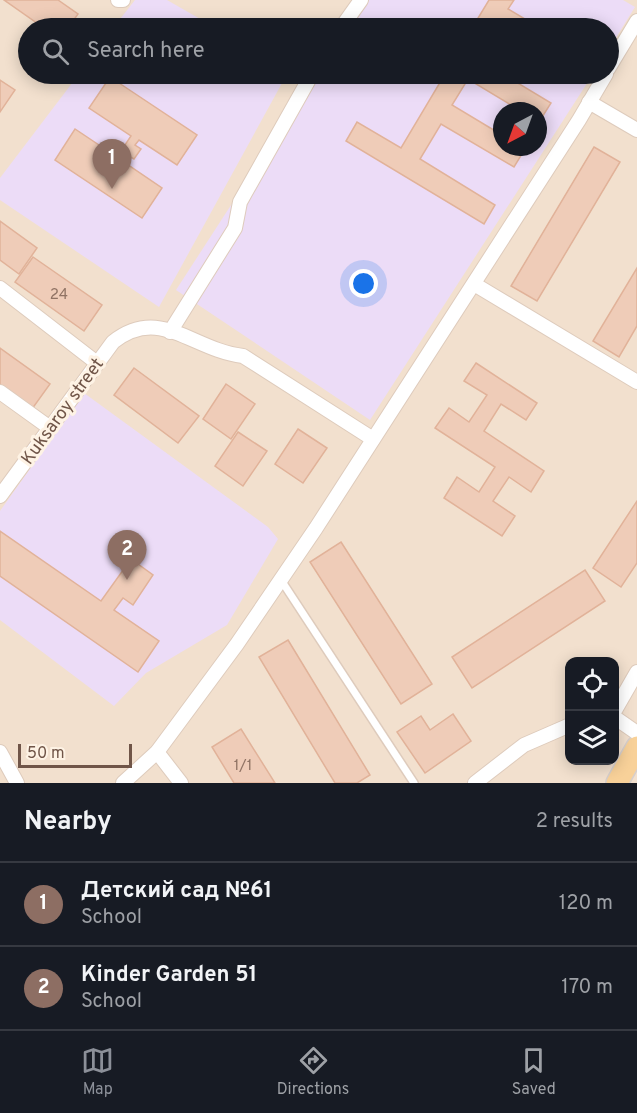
<!DOCTYPE html>
<meta charset="utf-8">
<style>
:root{--surface:#171b24;--page:#20242c;--text:#f1f3f6;--muted:#9ea1a6;--line:#363941;--accent:#8c9099}
body{margin:0;font-family:Overpass,sans-serif;background:var(--page);color:var(--text)}
.controls{position:absolute;right:18px;bottom:18px;display:grid;overflow:hidden;border-radius:12px;box-shadow:0 3px 15px #0003}
.controls button{width:54px;height:54px;display:grid;place-items:center;padding:0;border:0;border-bottom:2px solid var(--line);background:var(--surface);color:var(--text);font:30px sans-serif}
.compass{position:absolute;left:493px;top:102px;width:54px;height:54px;border-radius:50%;background:var(--surface);box-shadow:0 3px 15px #0003;rotate:221deg}
.scale{position:absolute;left:18px;bottom:15px;width:114px;box-sizing:border-box;padding-left:6px;border:3px solid #705548;border-top:0;font-size:16px;line-height:21px;white-space:nowrap;color:#705548;-webkit-text-stroke:4px #fef3e5;paint-order:stroke}
.you{position:absolute;left:364px;top:284px;width:21px;height:21px;margin:-15px;border:4px solid #fff;border-radius:50%;background:#1a73e8;box-shadow:0 0 0 9px #1a73e833}
.badge{display:grid;place-items:center;width:39px;height:39px;border-radius:50%;background:var(--accent);color:#fff;font-size:20px;font-weight:700}
.pin{position:absolute;translate:-50% -50px;filter:drop-shadow(0 2px 3px #0008)}
.pin::after{content:'';position:absolute;top:32px;width:21px;height:18px;background:inherit;clip-path:polygon(0 0,100% 0,50% 100%)}
.list{margin:0;padding:0;list-style:none}
h2{display:flex;justify-content:space-between;align-items:center;height:78px;margin:0;padding:0 24px;font-size:26px}
h2 small{font-size:20px;font-weight:400;color:var(--muted)}
.list li{display:grid;grid-template-columns:39px 1fr auto;gap:18px;align-items:center;box-sizing:border-box;height:84px;padding:0 24px;border-top:2px solid var(--line)}
.list b{display:block;font-size:22px;white-space:nowrap}
.list p{margin:0;font-size:20px;white-space:nowrap;color:var(--muted)}
.list em{font-size:20px;font-style:normal;color:var(--muted)}
.icon{flex:none;width:33px;height:33px;fill:none;stroke:currentColor;stroke-width:2;stroke-linecap:round;stroke-linejoin:round}
.map{position:relative;flex:none;width:637px;height:783px;overflow:hidden}
.search{position:absolute;background:var(--surface);box-shadow:0 3px 15px #0003;left:18px;right:18px;top:18px;height:66px;display:flex;align-items:center;gap:15px;box-sizing:border-box;padding:0 21px;border-radius:33px;color:var(--muted);font-size:22px}
.sheet{height:246px;background:var(--surface)}
nav{display:flex;justify-content:space-around;align-items:center;box-sizing:border-box;height:84px;border-top:2px solid var(--line);background:var(--surface);font-size:16px;color:var(--muted)}
nav a{display:grid;justify-items:center;gap:3px}
nav .on{color:var(--accent)}
.map>svg:first-child{display:block}
.residential{fill:#f2e0ce;fill-rule:evenodd}
.education{fill:#ecdcf7;fill-rule:evenodd}
.building{fill:#efccb8;stroke:#e1b299;stroke-width:1.5}
.lines{fill:none;stroke-linecap:round;stroke-linejoin:round}
.service-casing{stroke:#decbbc;stroke-width:10}
.minor-casing{stroke:#decbbc;stroke-width:16}
.primary-casing{stroke:#d7cfcc;stroke-width:24}
.service{stroke:#fff;stroke-width:7}
.minor{stroke:#fff;stroke-width:14}
.primary{stroke:#f8d199;stroke-width:21}
.labels{text-anchor:middle;stroke-width:6;stroke-linejoin:round;paint-order:stroke}
.number-label{font-size:15px;fill:#907364}
.street-label{font-size:18px;fill:#705548;stroke:#fef3e5}
</style>
<div class="map">
<svg width="637" height="783" viewBox="0 0 637 783">
<rect width="100%" height="100%" fill="#fbefdf"/>
<path class="residential" d="M0 0H637V783H0ZM28 28H608V74H28ZM502 111H538V147H502ZM570 662H614V760H570Z"/>
<g class="education">
<polygon points="135,0 167,0 216,28 113,28"/>
<polygon points="364,0 623,0 635,7 609,49 608,28 345,28"/>
<polygon points="79,74 287,74 159,307 0,200 0,178"/>
<path d="M316 74H593L370 420 176 290ZM502 111H538V147H502Z"/>
<polygon points="84,393 268,527 278,539 227,625 146,673 114,706 0,620 0,511"/>
</g>
<g class="building">
<polygon points="4,0 58,0 78,14 68,28 44,28"/>
<polygon points="489,0 514,0 508,9 540,28 472,28"/>
<polygon points="445,74 503,74 551,103 539,122 538,111 521,111 468,79 452,105 502,135 502,147 525,149 514,167 441,124 420,159 495,205 484,224 346,141 357,122 401,148"/>
<polygon points="110,77 197,135 177,165 139,140 135,145 141,149 134,159 129,156 124,162 162,188 142,218 55,160 75,129 117,157 131,136 89,108"/>
<polygon points="0,80 15,90 0,112"/>
<polygon points="594,147 620,162 537,301 511,286"/>
<polygon points="0,221 37,248 19,274 0,260"/>
<polygon points="33,257 102,305 84,331 15,282"/>
<polygon points="637,268 637,326 619,357 593,341"/>
<polygon points="0,348 50,384 32,409 0,386"/>
<polygon points="476,363 537,403 526,420 501,404 484,431 544,471 531,492 509,477 493,501 515,516 502,536 444,498 457,477 479,492 495,467 435,428 449,408 469,422 487,395 464,381"/>
<polygon points="134,368 199,416 178,443 114,395"/>
<polygon points="226,384 255,404 231,439 203,419"/>
<polygon points="298,429 327,448 303,483 275,464"/>
<polygon points="238,432 267,451 243,486 215,466"/>
<polygon points="637,501 637,563 621,587 593,568"/>
<polygon points="0,531 101,601 131,559 153,575 133,605 123,598 114,610 159,641 138,672 0,576"/>
<polygon points="341,542 432,684 401,704 310,562"/>
<polygon points="585,570 605,601 472,688 452,657"/>
<polygon points="288,640 370,775 357,783 335,783 259,657"/>
<polygon points="453,714 471,741 425,773 397,732 421,716 430,730"/>
<polygon points="241,729 275,783 234,783 212,747"/>
</g>
<g class="lines">
<g class="service-casing">
<polyline id="service" points="281,580 414,783"/>
</g>
<g class="minor-casing">
<g id="minor">
<polyline points="118,0 123,0"/>
<polyline points="341,28 361,0"/>
<polyline points="608,69 637,21"/>
<polyline points="589,102 637,130"/>
<polyline points="474,284 637,382"/>
<polyline points="0,288 97,363"/>
<polyline points="170,332 235,228 240,202 312,74"/>
<polyline points="0,392 50,428"/>
<path d="M0 496 113 342C160 305 192 350 243 356L373 439"/>
<polyline points="614,712 637,672"/>
<polyline points="614,717 637,733"/>
<polyline points="0,752 17,783"/>
<polyline points="157,752 181,783"/>
<polyline points="123,783 157,752 237,644 316,528 579,120 606,74"/>
<polyline points="475,783 524,745 570,725"/>
</g>
</g>
<g class="primary-casing">
<polyline id="primary" points="617,783 637,747"/>
</g>
<use href="#service" class="service"/>
<use href="#minor" class="minor"/>
<use href="#primary" class="primary"/>
</g>
<g class="labels">
<g class="number-label">
<text x="59" y="299">24</text>
<text x="243" y="770">1/1</text>
</g>
<g class="street-label">
<text transform="translate(62 411) rotate(-54)" y="6">Kuksaroy street</text>
</g>
</g>
</svg>
<div class="controls">
<button><svg class="icon" aria-label="locate" viewBox="0 0 24 24"><circle cx="12" cy="12" r="6"/><path d="M12 2v4M12 18v4M2 12h4M18 12h4"/></svg></button>
<button><svg class="icon" aria-label="layers" viewBox="0 0 24 24"><path d="M12 4l9 5-9 5-9-5zM3 14l9 5 9-5"/></svg></button>
</div>
<svg class="compass" viewBox="-18 -18 36 36"><path d="M0-13l5 13h-10z" fill="#e53935"/><path d="M0 13l5-13h-10z" fill="#9ea1a6"/></svg>
<div class="scale">50 m</div>
<div class="you"></div>
<div class="pin badge" style="left:112px;top:189px;background:#8d6e63">1</div>
<div class="pin badge" style="left:127px;top:580px;background:#8d6e63">2</div>
<div class="search"><svg class="icon" aria-label="search" viewBox="0 0 24 24"><circle cx="10" cy="10" r="6"/><path d="M15 15l6 6"/></svg>Search here</div>
</div>
<section class="sheet">
<h2>Nearby<small>2 results</small></h2>
<ul class="list">
<li><span class="badge" style="background:#8d6e63">1</span><div><b>Детский сад №61</b><p>School</p></div><em>120 m</em></li>
<li><span class="badge" style="background:#8d6e63">2</span><div><b>Kinder Garden 51</b><p>School</p></div><em>170 m</em></li>
</ul>
</section>
<nav>
<a class="on"><svg class="icon" aria-label="map" viewBox="0 0 24 24"><path d="M3 6l6-2 6 2 6-2v14l-6 2-6-2-6 2zM9 4v14M15 6v14"/></svg>Map</a>
<a><svg class="icon" aria-label="directions" viewBox="0 0 24 24"><path d="M12 3l9 9-9 9-9-9zM9 14v-3h6M13 9l2 2-2 2"/></svg>Directions</a>
<a><svg class="icon" aria-label="saved" viewBox="0 0 24 24"><path d="M7 4h10v16l-5-4-5 4z"/></svg>Saved</a>
</nav>
